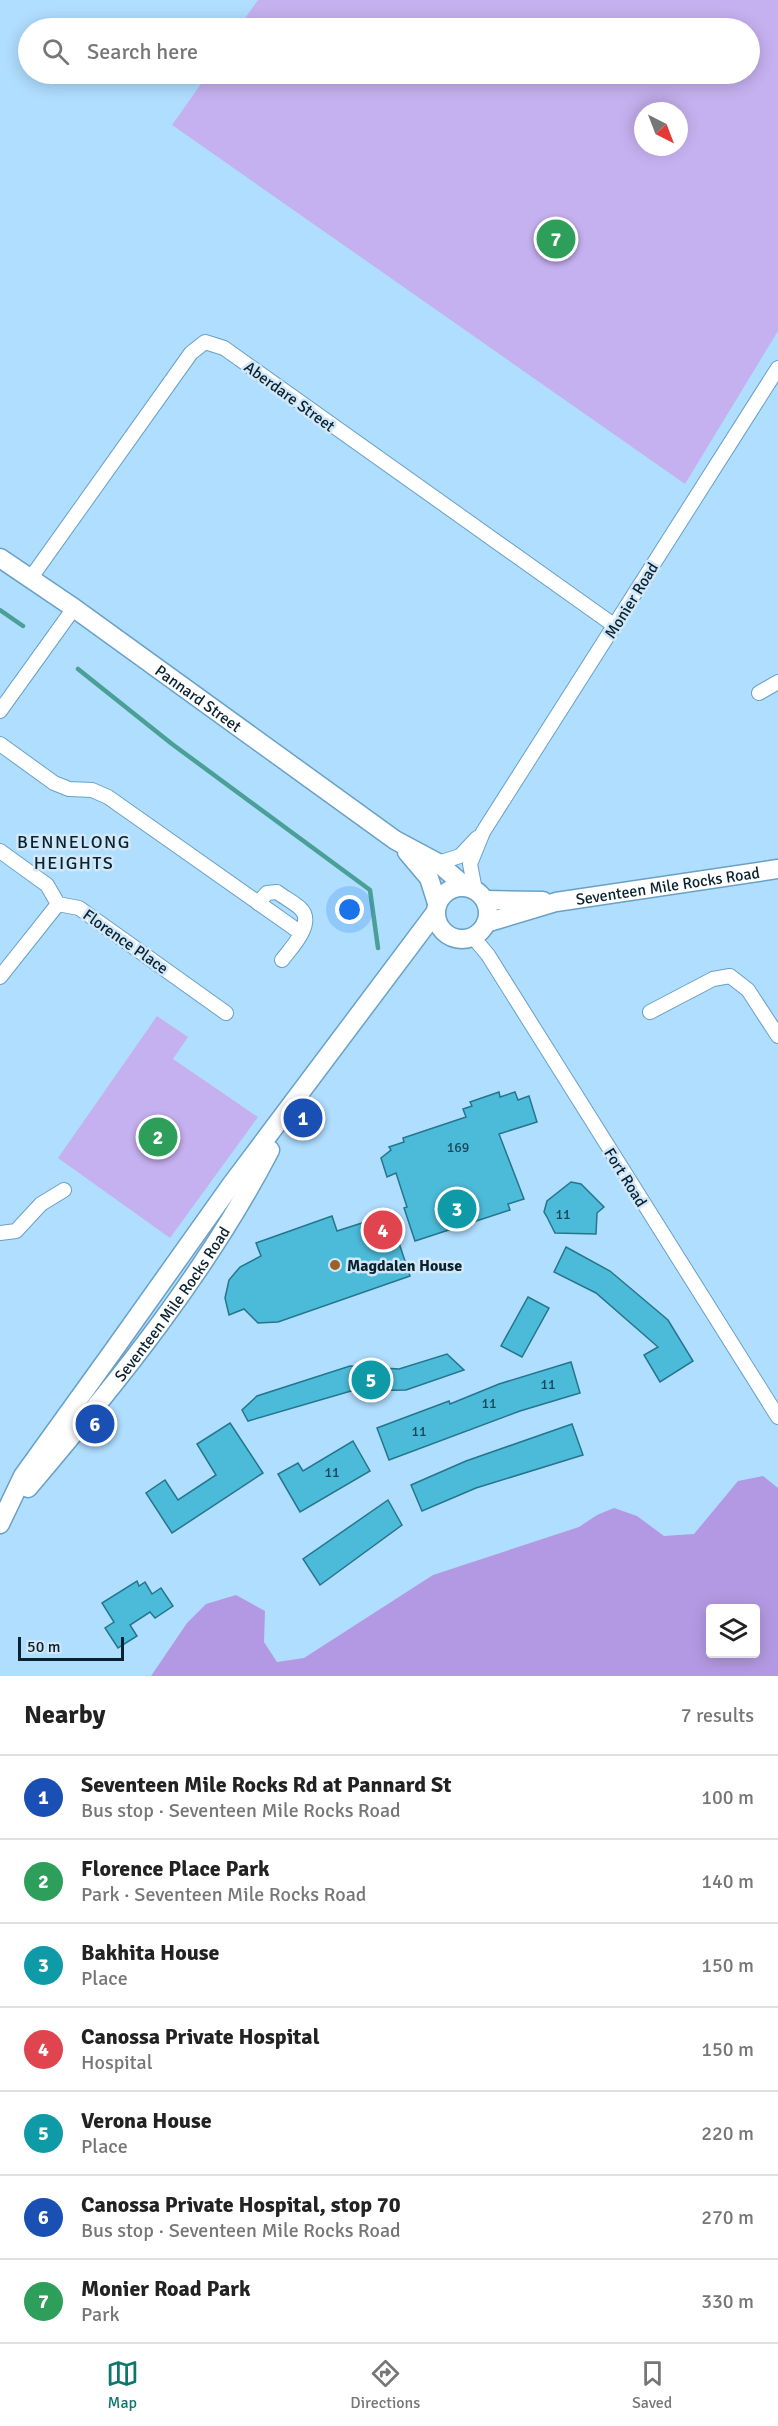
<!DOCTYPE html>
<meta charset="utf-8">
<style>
:root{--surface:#fff;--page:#f2f2f2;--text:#222;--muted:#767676;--line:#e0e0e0;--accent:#0f766e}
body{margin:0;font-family:Signika,sans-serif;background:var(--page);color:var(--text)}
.controls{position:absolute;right:18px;bottom:18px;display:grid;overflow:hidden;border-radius:6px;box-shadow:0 3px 15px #0003}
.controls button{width:54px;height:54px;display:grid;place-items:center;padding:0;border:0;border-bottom:2px solid var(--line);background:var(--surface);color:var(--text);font:30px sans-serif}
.compass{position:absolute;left:634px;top:102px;width:54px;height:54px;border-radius:50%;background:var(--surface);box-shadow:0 3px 15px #0003;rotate:138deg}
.scale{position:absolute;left:18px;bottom:15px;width:106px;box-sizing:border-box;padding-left:6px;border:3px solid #0a2130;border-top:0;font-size:16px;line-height:21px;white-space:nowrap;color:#0a2130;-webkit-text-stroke:4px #d1e8f8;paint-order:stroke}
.you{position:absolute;left:350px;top:910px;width:21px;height:21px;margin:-15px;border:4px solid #fff;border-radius:50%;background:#1a73e8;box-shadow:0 0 0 9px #1a73e833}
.badge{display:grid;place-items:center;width:39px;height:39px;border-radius:50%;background:var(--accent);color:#fff;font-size:20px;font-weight:700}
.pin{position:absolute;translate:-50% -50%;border:3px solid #fff;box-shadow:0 2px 6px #0006}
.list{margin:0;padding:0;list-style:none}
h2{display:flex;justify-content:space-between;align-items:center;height:78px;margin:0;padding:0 24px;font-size:26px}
h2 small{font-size:20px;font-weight:400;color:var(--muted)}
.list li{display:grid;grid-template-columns:39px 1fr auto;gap:18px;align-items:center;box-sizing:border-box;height:84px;padding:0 24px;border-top:2px solid var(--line)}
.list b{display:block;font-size:22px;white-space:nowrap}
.list p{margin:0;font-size:20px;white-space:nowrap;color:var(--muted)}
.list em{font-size:20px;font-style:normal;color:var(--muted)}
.icon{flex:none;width:33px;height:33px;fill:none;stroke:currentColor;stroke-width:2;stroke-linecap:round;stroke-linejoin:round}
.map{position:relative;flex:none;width:778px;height:1676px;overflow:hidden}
.search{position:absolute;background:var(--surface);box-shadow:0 3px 15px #0003;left:18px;right:18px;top:18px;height:66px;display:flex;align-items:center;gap:15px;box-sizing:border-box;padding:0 21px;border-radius:33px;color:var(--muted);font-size:22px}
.sheet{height:666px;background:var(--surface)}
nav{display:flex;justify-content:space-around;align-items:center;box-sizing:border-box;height:84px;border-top:2px solid var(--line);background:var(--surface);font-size:16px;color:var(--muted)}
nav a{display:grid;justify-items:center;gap:3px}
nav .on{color:var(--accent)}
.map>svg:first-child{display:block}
.green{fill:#c6b1f0;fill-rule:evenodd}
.forest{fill:#b399e3;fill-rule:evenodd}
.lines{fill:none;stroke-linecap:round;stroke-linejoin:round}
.stream{stroke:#4aa096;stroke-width:4.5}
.building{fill:#4cbbda;stroke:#25758b;stroke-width:1.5}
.street-casing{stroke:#68a0c7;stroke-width:16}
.secondary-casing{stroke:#68a0c7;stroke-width:21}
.street{stroke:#fff;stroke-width:14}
.secondary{stroke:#fff;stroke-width:18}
.poi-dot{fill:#9f6027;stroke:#d1e8f8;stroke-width:2}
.labels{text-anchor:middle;stroke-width:5;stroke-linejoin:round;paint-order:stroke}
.number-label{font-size:14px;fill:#1a485a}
.street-label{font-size:16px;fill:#0a2130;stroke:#d1e8f8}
.poi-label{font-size:16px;font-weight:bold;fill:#0a2130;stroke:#d1e8f8;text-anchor:start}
.neighbourhood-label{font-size:18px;letter-spacing:1.5px;fill:#0a2130;stroke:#d1e8f8}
</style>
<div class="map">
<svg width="778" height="1676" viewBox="0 0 778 1676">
<rect width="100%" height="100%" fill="#b0deff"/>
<g class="green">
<path d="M258 0H778V331L685 484 172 125 208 74H750V28H238ZM643 111H679V147H643Z"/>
<polygon points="157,1016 188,1037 173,1059 258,1117 170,1238 58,1158"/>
</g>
<path class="forest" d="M763 1476 778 1488V1676H151L187 1623 206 1604 236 1595 265 1611 264 1642 277 1662 304 1658 433 1575 579 1527 597 1515 614 1508 637 1516 664 1536 694 1534 738 1481ZM710 1608H756V1654H710Z"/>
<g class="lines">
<g class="stream">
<polyline points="0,610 23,626"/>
<polyline points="78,669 172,744 370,890 378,948"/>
</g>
</g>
<g class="building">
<polygon points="499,1092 500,1097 515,1092 518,1100 529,1096 537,1122 499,1134 524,1199 508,1204 510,1210 415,1241 404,1208 407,1207 396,1173 387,1177 381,1158 391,1150 389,1147 404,1142 403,1138 466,1117 463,1109 472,1106 470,1102"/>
<polygon points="571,1182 581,1184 604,1207 597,1213 596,1234 555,1233 547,1217 544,1212 547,1201"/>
<polygon points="332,1216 337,1231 362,1223 364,1229 383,1223 392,1246 399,1243 410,1276 278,1322 258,1323 244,1309 229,1315 225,1298 229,1280 240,1267 261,1256 256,1243"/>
<polygon points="566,1247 610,1271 668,1320 693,1361 660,1382 644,1355 658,1347 596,1293 554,1272"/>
<polygon points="528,1297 549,1308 522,1357 501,1346"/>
<polygon points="447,1354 464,1370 406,1390 351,1391 248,1421 242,1410 257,1396 350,1366 399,1369"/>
<polygon points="571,1362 580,1393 520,1411 389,1460 377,1428 449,1401 450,1404 499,1384"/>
<polygon points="230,1423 263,1473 172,1533 146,1493 165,1480 178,1500 216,1475 197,1444"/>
<polygon points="572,1424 583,1455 476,1488 422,1511 411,1485 466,1461"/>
<polygon points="353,1441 370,1471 300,1512 278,1474 298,1463 303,1471"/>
<polygon points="388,1500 402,1525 320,1585 303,1559"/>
<polygon points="137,1581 139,1586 145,1582 152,1594 161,1588 173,1606 155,1618 150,1612 130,1625 137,1636 118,1648 105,1628 114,1622 102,1603"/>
</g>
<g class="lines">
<g class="street-casing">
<g id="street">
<polyline points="30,579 191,353 205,342 224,348 615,626"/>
<polyline points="759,693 778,682"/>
<polyline points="0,711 74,608"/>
<polyline points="0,744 54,783 69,789 92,790 108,797 301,933"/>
<polyline points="0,851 47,885 58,904 79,908 226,1013"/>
<polyline points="438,863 460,856 477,838"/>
<polyline points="475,890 470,864 483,832 778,368"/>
<path d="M258 903 267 893 277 892C285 898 295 903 301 909 315 924 291 948 282 960"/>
<polyline points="473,937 488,955 778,1417"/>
<polyline points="0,977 58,904"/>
<polyline points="650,1012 713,979 730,976 748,990 778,1036"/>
<polyline points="0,1233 16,1231 41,1204 64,1190"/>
</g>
</g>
<g class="secondary-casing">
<g id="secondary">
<path id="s1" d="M0 558 74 608 395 840 438 863 466 887"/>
<polyline points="407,852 429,878 437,903"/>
<circle cx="462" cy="913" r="26"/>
<polyline points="485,900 543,901"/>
<path id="s2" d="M486 923 556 902 778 869"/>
<path id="s3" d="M28 1488C117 1383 206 1273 270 1150"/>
<polyline points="0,1524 23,1476 113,1351 231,1185 435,913"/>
</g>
</g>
<use href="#street" class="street"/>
<use href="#secondary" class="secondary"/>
</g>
<circle class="poi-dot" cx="335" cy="1265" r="6"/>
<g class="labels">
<g class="number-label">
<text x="458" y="1152">169</text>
<text x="563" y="1219">11</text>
<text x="548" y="1389">11</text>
<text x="489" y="1408">11</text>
<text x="419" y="1436">11</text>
<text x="332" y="1477">11</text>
</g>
<g class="street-label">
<text transform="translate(290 396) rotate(36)" y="6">Aberdare Street</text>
<text transform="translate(631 600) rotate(-58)" y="6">Monier Road</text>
<text dy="6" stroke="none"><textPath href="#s1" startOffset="243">Pannard Street</textPath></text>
<text dy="6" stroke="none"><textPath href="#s2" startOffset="186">Seventeen Mile Rocks Road</textPath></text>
<text transform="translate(126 941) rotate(35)" y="6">Florence Place</text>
<text transform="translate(626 1177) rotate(58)" y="6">Fort Road</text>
<text dy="6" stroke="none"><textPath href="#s3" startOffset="234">Seventeen Mile Rocks Road</textPath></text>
</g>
<g class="poi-label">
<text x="347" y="1271">Magdalen House</text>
</g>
<g class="neighbourhood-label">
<text x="74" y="848">BENNELONG<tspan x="74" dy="21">HEIGHTS</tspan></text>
</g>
</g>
</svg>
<div class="controls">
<button><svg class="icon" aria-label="layers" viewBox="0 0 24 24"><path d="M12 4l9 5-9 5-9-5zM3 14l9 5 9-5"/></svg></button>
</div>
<svg class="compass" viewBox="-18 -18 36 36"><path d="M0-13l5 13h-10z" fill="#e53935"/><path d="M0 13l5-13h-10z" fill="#767676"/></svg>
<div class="scale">50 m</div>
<div class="you"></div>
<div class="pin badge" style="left:303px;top:1118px;background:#1a4fb4">1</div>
<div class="pin badge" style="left:158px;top:1137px;background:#2e9e5b">2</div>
<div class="pin badge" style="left:457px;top:1209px;background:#0f9aa8">3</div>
<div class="pin badge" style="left:383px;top:1230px;background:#e0444e">4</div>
<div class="pin badge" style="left:371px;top:1380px;background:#0f9aa8">5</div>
<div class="pin badge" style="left:95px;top:1424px;background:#1a4fb4">6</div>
<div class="pin badge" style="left:556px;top:239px;background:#2e9e5b">7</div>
<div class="search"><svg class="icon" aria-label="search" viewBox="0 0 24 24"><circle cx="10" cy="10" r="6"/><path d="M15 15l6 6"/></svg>Search here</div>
</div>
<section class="sheet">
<h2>Nearby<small>7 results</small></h2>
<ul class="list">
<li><span class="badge" style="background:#1a4fb4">1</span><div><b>Seventeen Mile Rocks Rd at Pannard St</b><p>Bus stop · Seventeen Mile Rocks Road</p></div><em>100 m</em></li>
<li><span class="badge" style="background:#2e9e5b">2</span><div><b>Florence Place Park</b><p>Park · Seventeen Mile Rocks Road</p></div><em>140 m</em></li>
<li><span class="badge" style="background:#0f9aa8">3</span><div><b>Bakhita House</b><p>Place</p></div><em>150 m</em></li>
<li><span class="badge" style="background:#e0444e">4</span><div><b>Canossa Private Hospital</b><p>Hospital</p></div><em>150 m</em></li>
<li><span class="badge" style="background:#0f9aa8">5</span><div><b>Verona House</b><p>Place</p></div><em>220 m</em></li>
<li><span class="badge" style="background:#1a4fb4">6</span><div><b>Canossa Private Hospital, stop 70</b><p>Bus stop · Seventeen Mile Rocks Road</p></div><em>270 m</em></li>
<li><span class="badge" style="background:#2e9e5b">7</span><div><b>Monier Road Park</b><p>Park</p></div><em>330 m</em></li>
</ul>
</section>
<nav>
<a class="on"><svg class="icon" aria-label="map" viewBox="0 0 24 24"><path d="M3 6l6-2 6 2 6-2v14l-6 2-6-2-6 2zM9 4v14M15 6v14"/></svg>Map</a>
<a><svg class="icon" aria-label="directions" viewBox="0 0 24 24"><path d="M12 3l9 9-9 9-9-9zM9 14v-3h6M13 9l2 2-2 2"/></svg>Directions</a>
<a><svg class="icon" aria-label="saved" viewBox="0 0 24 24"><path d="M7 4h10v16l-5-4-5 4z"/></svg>Saved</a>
</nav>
